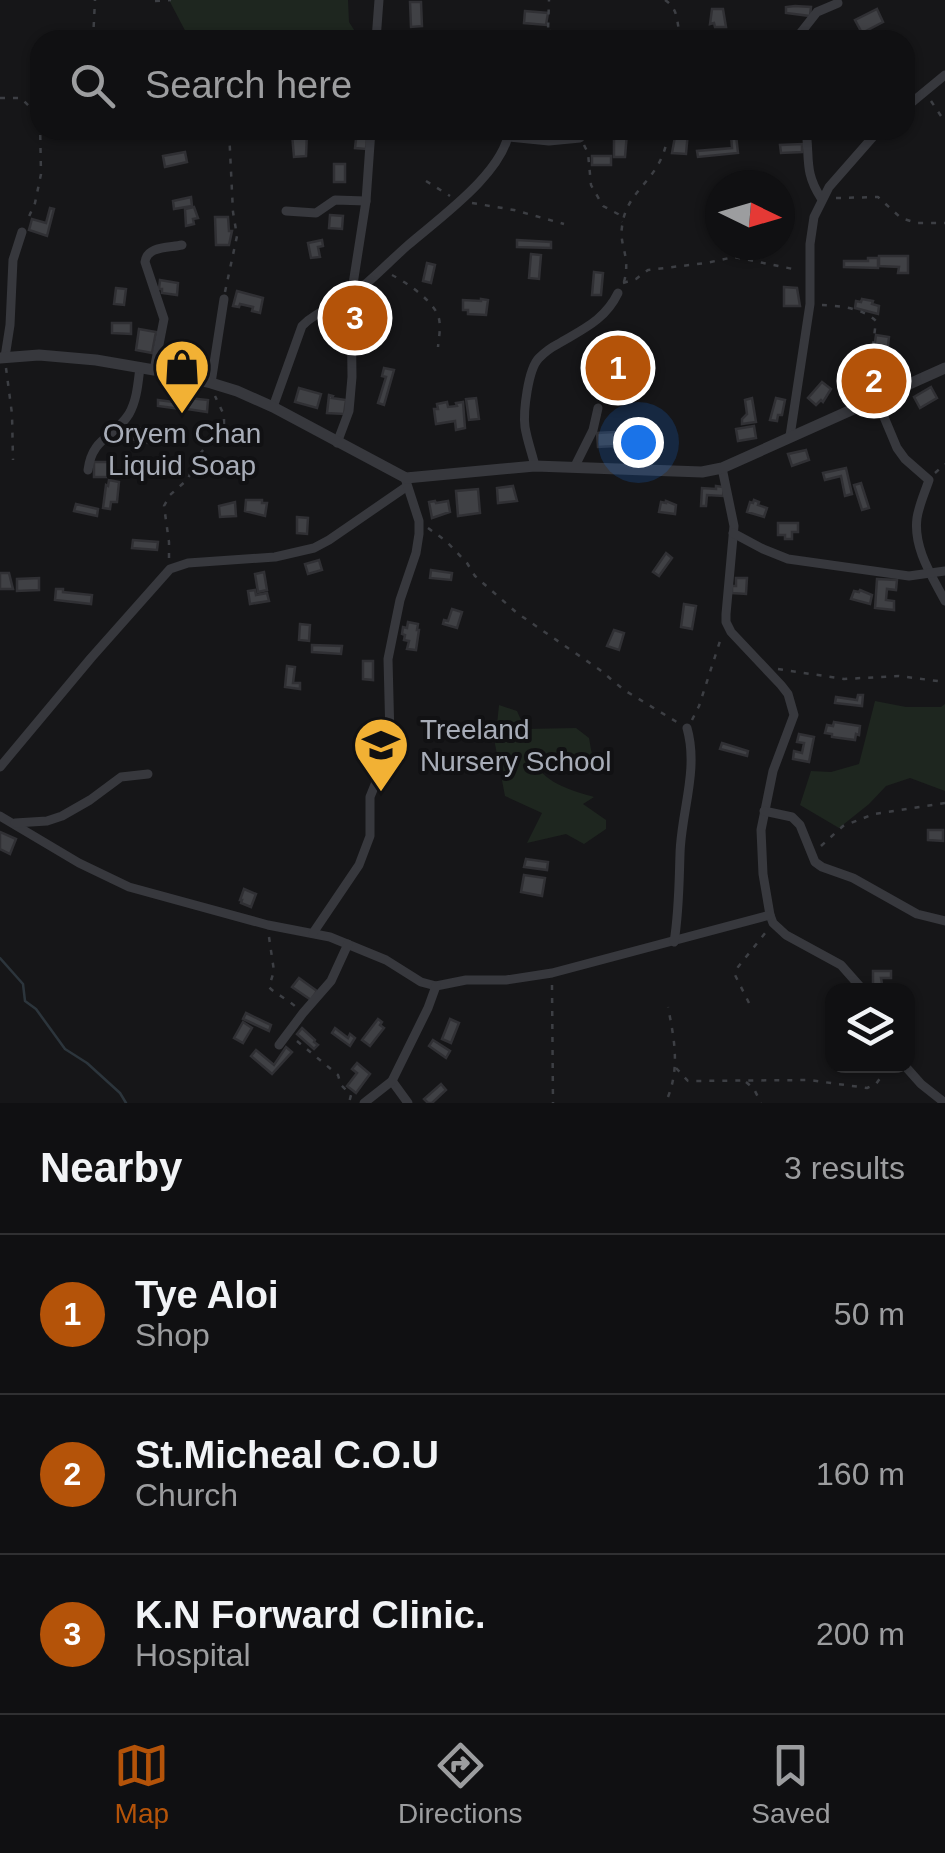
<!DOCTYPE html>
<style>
:root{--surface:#101012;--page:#1e1e20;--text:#f1f3f6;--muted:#9c9d9f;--line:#303032;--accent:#b45309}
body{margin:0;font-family:Helvetica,sans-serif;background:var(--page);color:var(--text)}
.controls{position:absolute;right:30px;bottom:30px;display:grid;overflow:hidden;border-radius:20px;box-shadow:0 2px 8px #0004}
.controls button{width:90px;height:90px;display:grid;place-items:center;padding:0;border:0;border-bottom:2px solid var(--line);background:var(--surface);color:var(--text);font:50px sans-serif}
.compass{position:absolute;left:705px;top:170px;width:90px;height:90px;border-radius:50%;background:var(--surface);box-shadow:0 2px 8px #0004;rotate:95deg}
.you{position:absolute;left:638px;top:442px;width:35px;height:35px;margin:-25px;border:8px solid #fff;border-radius:50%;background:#1a73e8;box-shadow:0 0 0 15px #1a73e833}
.badge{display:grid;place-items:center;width:65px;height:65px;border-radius:50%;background:var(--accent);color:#fff;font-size:32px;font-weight:700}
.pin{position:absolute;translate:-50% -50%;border:5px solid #fff;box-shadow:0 2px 10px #0006}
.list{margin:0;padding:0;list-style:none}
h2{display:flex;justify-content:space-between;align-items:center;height:130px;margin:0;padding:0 40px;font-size:42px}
h2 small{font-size:32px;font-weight:400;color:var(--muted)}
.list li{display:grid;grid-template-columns:65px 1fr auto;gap:30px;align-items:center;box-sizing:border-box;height:160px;padding:0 40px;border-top:2px solid var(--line)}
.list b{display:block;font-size:38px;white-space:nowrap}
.list p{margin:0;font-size:32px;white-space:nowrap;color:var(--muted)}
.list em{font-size:32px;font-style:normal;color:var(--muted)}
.icon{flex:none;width:55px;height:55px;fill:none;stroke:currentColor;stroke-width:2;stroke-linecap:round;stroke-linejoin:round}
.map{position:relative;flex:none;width:945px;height:1103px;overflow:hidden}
.search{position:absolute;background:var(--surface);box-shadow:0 2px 8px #0004;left:30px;right:30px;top:30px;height:110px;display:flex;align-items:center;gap:25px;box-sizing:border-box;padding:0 35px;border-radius:30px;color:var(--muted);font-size:38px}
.sheet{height:610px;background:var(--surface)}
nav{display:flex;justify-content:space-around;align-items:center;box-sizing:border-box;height:140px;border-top:2px solid var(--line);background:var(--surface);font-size:28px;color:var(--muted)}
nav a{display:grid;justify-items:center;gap:5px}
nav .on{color:var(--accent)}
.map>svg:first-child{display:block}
.green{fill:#1e261f}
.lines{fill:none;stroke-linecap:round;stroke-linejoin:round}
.stream{stroke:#2c353c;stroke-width:2.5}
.building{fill:#404145;stroke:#303034;stroke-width:2.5}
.path{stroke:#3d3f44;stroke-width:2.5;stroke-dasharray:5 8;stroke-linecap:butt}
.minor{stroke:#37383d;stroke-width:9}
.tertiary{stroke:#37383d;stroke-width:11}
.labels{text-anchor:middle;stroke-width:8;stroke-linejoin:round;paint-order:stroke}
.poi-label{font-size:28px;fill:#a8adb8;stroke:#111113}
</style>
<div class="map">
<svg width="945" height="1103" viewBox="0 0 945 1103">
<rect width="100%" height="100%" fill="#161618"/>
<g class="green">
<polygon points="169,0 348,0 349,22 360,39 291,36 288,40 190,40"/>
<polygon points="875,701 906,707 941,707 945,704 945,791 910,778 886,786 869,804 839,828 800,805 811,771 831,772 859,764"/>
<path d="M499 705 517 711 525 729 576 728 589 738 594 766 536 764C546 784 574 791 594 797L583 804 606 820V829L584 844 566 834 527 843 542 813 505 796 495 744Z"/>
</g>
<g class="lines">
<polyline class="stream" points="0,958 23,984 25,1001 36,1009 65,1049 87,1063 120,1093 126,1103"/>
</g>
<g class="building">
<polygon points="410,2 421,2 422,26 411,27"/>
<polygon points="795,6 811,7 810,16 786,13 786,7"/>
<polygon points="712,9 723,9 726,27 715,27 714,23 710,24"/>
<polygon points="877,9 883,22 862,33 855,20"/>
<polygon points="525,11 548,13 546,25 524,23"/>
<polygon points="357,130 368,130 366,149 355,148"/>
<polygon points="676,131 688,132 686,154 672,153"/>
<polygon points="307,133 306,156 294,157 292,134"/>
<polygon points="614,133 627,133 625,157 614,157"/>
<polygon points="731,135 736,135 738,153 698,157 697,151 732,148"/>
<polygon points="802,144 802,152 781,153 780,145"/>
<polygon points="185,152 187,162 165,167 163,156"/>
<rect x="592" y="156" width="19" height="9"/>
<rect x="334" y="164" width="11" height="18"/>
<polygon points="191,197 192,206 174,209 173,201"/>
<polygon points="194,207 198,218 193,219 194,224 186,226 185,209"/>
<polygon points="50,208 54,209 47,236 29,230 32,219 46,223"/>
<polygon points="330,215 343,216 342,229 329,228"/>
<polygon points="215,217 228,217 229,231 232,231 229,245 216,245"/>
<polygon points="322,240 323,246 318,247 320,257 311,258 308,243"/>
<polygon points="517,240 551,242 551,248 517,247"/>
<polygon points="531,254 541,255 539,279 529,278"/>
<polygon points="879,256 908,256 908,273 898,273 899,267 879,266"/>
<polygon points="868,258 878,258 878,268 844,267 844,261 868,261"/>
<polygon points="427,263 435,265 431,283 423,281"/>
<polygon points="594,272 603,273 601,295 592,295"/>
<polygon points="160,280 178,283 177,295 162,293 162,289 159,289"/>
<polygon points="784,287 797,288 800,306 784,306"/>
<polygon points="116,288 126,289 124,305 114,304"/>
<polygon points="237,291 263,298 260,313 252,311 253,307 240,304 239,307 233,306"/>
<polygon points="481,299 488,300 486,315 468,314 468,310 463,310 463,300 481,301"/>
<polygon points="862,299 873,301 872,304 879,306 878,314 855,308 856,301 861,302"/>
<polygon points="364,315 379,315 378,334 363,333"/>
<polygon points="112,323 131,323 131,334 112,333"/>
<polygon points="139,329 156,332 152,353 136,350"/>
<polygon points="876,335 889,337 886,365 872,363"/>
<polygon points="384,368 394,370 384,405 378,403 386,377 382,376"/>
<polygon points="822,382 831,389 823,402 821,400 816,405 808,398"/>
<polygon points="931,387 937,398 920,408 914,397"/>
<polygon points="299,388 321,394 317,408 295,402"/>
<polygon points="329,395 333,396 332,398 346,400 344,414 327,413"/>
<polygon points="189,398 208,400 207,412 187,409"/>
<polygon points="476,398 479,419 469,420 466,399"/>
<polygon points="752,398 756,422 742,424 742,419 747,414 745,400"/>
<polygon points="776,398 785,400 782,415 778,415 777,421 770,420"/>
<polygon points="158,400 182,403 181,409 158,406"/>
<polygon points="447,402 448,407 457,406 456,403 463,402 465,428 456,430 455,421 436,424 434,409 438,409 437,404"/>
<polygon points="754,426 756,438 738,441 736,429"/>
<polygon points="139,428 150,432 148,443 131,439 132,429 139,430"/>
<polygon points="614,432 615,446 598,447 597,433"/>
<polygon points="806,450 809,460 792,466 788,454"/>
<rect x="94" y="462" width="14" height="15"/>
<polygon points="846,468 852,494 845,496 841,476 825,480 823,473"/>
<polygon points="109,480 119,482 117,502 111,502 110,509 103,508 106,485 108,486"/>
<polygon points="861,483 869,508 862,510 854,485"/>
<polygon points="513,486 517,501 498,503 497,488"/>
<polygon points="716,486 724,487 723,496 707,495 706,506 701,506 702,488 716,489"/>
<polygon points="478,489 480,513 458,516 456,491"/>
<polygon points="246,500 262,500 262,503 267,503 265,516 245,511"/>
<polygon points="754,500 759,502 758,505 767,508 764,517 747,512 750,502 753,503"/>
<polygon points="435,501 436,503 448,501 450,512 432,518 429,502"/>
<polygon points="666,501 676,505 675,514 659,512 661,502 666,503"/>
<polygon points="235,502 236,516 220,517 219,506"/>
<polygon points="76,504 98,509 97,516 74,511"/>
<polygon points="297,517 308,518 307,534 297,533"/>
<polygon points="778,523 798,523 798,532 792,532 792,539 785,539 785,535 778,535"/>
<polygon points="133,540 158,542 157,550 132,548"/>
<polygon points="666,553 672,558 659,576 653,572"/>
<polygon points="319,560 322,570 308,574 305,564"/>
<polygon points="431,570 452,573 451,580 430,578"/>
<polygon points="264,572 267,590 258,592 255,574"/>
<polygon points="0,573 9,573 13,589 0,589"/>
<polygon points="39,578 39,590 17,591 17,579"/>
<polygon points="736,578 747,578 746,594 732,593 732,586 736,586"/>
<polygon points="877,579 897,580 896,590 887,589 886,600 894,601 894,610 875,608"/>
<polygon points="56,589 63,589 63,592 92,595 91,604 55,600"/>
<polygon points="255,590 256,595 267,593 269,601 250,604 248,591"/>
<polygon points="860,590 872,595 870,604 851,599 854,591 859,592"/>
<polygon points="684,604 696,606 692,629 681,627"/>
<polygon points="452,609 462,612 457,628 443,624 444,620 448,621"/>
<polygon points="408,622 418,624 417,630 419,630 416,650 407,649 409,641 404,640 405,635 402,634 403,627 407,628"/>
<polygon points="300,624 310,625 309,641 299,640"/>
<polygon points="614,630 624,633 619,650 607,646"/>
<polygon points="312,645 342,646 341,654 312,652"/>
<polygon points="363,661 373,661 373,680 363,679"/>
<polygon points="287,666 295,667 293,683 300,683 300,689 285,687"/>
<polygon points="858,695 863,695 862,706 835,703 836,697 857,700"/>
<polygon points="834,722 860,726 859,735 856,734 855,740 832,737 832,734 825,733 827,725 833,726"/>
<polygon points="799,734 814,737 809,762 793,759 794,751 802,753 804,743 797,742"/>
<polygon points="722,743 748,751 747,756 720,749"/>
<polygon points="928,830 943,830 943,841 928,840"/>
<polygon points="0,832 16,839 10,854 0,849"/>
<polygon points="526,859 548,862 547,870 524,867"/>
<polygon points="524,875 545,878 542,896 521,892"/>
<polygon points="244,889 256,894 251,907 241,903 242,900 240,900"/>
<polygon points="873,971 891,971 891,978 881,978 882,984 873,985"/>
<polygon points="299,978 317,991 311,1000 292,987"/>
<polygon points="246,1013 271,1025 269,1031 243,1019"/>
<polygon points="378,1019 382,1022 380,1025 384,1028 370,1046 362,1040"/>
<polygon points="450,1019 459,1023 451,1043 442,1039"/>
<polygon points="243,1022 252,1028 243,1043 234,1038"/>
<polygon points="302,1028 315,1040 314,1042 318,1045 314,1049 297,1034"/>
<polygon points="335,1028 348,1038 350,1034 355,1038 350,1046 332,1033"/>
<polygon points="433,1040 450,1051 446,1058 429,1046"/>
<polygon points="286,1047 292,1052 272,1074 251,1056 256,1050 274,1065"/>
<polygon points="357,1063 370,1074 356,1093 347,1086 357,1073 352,1069"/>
<polygon points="441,1084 446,1090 432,1103 428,1103 424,1099"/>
</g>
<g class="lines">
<g class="path">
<path d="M665 0C681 11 675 24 682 40"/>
<polyline points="155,1 171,0"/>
<polyline points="550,31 567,36 569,40"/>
<polyline points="93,40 95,0"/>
<polyline points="293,40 304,38 322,40"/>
<polyline points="545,40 548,31 549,0"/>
<polyline points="0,98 21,98 36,113 40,122 41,174 35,203 27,221"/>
<polyline points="931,101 945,122"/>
<polyline points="584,145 588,153 591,185 603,206 618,214 622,222"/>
<polyline points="426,181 450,196"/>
<polyline points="836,198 878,197 901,218 917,223 945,223"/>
<polyline points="472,203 514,210 564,224"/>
<path d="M392 275C407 283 428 297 437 313 442 323 439 336 438 347"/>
<path d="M624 282C631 256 619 246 622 227 625 196 649 185 661 159 666 149 666 140 672 130"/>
<polyline points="623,283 636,279 648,270 706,263 734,257 798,270"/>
<polyline points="225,292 237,236 233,212 229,130"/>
<path d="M822 305C840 306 863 308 876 321L867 394"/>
<polyline points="6,368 12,414 13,460"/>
<polyline points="935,473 945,464"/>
<polyline points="428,528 446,541 467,563 475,576 517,613 600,670 624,690 680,724"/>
<polyline points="169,558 169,542 164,506 170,495 188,479 196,459 207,445 224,427 224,415 215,396"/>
<polyline points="778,669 844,679 899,676 945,682"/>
<polyline points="692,720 699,706 721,638"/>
<polyline points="821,846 843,826 874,814 945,803"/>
<path d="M269 937 274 971 269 987C274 993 289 1000 297 1008"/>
<polyline points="552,985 553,1103"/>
<polyline points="749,1003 735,975 738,967 766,932"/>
<polyline points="297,1041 338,1075 341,1085 351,1095 349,1103"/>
<polyline points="676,1068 688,1081 809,1080 867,1088 876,1084 883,1074"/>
<polyline points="746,1082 754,1089 761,1103"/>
<path d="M668 1097C680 1066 674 1038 668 1007"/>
</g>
<g class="minor">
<polyline points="376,40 379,0"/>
<polyline points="795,40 817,12 838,3"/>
<polyline points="905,108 945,75"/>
<path d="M806 130C810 159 804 172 821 198"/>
<polyline points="509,137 549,141 580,138"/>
<polyline points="286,211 316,213 335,200 366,201"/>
<polyline points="5,357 10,325 13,260 22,232"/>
<path d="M154 370 164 319 145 262C147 246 168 248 182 245"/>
<polyline points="211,383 224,299"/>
<path d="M876 398 897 448 905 459 929 480C925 492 919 505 917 518 913 548 932 576 945 601"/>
<path d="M273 407 302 326C317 310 338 307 355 293 373 279 390 261 407 246 438 219 505 172 509 130"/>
<polyline points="790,436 810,304 810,244 814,217 829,187 879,130"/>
<polyline points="337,443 349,411 352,377 351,297 366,201 371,130"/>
<path d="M535 466C532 453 527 440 525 427 523 412 528 369 539 358 544 353 552 347 558 344 583 329 605 320 618 293"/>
<polyline points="575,466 593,430 598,408"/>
<polyline points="722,468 734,526 726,614 726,622 731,632 781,685 788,694 794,715 773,771 761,830 763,874 770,915 773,923 786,935 841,965 864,991"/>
<path d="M88 470C92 437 114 438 129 414 137 400 138 383 140 367"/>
<polyline points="733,533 763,549 788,559 909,576 945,571"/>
<polyline points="0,767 91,658 170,569 188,563 275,557 314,548 329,540 406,487"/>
<polyline points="764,811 792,817 800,825 815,862 822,867 853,878 917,914 945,921"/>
<polyline points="0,816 79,863 129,887 268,925 330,937 386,960 421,982 436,986 466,980 506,980 552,973 770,915"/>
<polyline points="15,823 47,821 62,816 90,800 121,777 148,774"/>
<polyline points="313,933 359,865 370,836 370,797 387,755 390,738 388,659 400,600 416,553 419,534 419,521 406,481"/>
<path d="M674 942C679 912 679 884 680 854 681 812 699 770 687 728"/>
<polyline points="279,1045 303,1013 331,981 348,944"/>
<polyline points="905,1066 921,1084 945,1103"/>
<polyline points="392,1081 408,1103"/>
<polyline points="364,1103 392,1081 428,1008 436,986"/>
</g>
<polyline class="tertiary" points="0,358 39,355 96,360 154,370 211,383 237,391 273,407 406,478 535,466 702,472 722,468 945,368"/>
</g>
<defs>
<g id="shop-pin" transform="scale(2.875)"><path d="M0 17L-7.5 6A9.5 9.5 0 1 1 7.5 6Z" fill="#f2b134" stroke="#111113"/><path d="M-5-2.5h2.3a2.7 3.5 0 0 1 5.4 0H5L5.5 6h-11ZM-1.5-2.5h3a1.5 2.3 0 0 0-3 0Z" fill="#111"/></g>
<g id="school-pin" transform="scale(2.875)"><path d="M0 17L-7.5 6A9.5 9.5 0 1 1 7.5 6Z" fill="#f2b134" stroke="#111113"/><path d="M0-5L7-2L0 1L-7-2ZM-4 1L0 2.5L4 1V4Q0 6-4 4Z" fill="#111"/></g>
</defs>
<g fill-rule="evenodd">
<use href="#shop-pin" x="182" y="367"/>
<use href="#school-pin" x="381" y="745"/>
</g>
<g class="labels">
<g class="poi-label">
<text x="182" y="443">Oryem Chan<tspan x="182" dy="32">Liquid Soap</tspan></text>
<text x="420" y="739" text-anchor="start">Treeland<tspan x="420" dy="32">Nursery School</tspan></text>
</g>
</g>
</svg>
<div class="controls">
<button><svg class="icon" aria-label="layers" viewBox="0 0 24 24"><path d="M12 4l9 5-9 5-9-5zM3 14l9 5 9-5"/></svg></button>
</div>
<svg class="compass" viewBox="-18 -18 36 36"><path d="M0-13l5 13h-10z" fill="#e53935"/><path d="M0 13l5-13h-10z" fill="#9c9d9f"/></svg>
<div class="you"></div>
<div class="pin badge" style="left:618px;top:368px">1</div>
<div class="pin badge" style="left:874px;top:381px">2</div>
<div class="pin badge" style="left:355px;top:318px">3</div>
<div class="search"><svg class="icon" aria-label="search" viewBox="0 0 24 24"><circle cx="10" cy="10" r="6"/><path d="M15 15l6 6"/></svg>Search here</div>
</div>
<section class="sheet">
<h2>Nearby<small>3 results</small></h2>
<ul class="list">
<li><span class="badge">1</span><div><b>Tye Aloi</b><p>Shop</p></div><em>50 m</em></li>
<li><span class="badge">2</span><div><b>St.Micheal C.O.U</b><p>Church</p></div><em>160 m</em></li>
<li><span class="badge">3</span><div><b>K.N Forward Clinic.</b><p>Hospital</p></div><em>200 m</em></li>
</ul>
</section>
<nav>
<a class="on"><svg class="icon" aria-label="map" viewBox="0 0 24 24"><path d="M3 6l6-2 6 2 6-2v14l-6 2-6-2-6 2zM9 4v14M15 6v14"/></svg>Map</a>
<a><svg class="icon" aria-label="directions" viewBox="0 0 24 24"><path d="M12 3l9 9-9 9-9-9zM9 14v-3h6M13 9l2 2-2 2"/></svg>Directions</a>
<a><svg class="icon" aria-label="saved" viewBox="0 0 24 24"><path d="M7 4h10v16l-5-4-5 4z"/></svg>Saved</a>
</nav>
